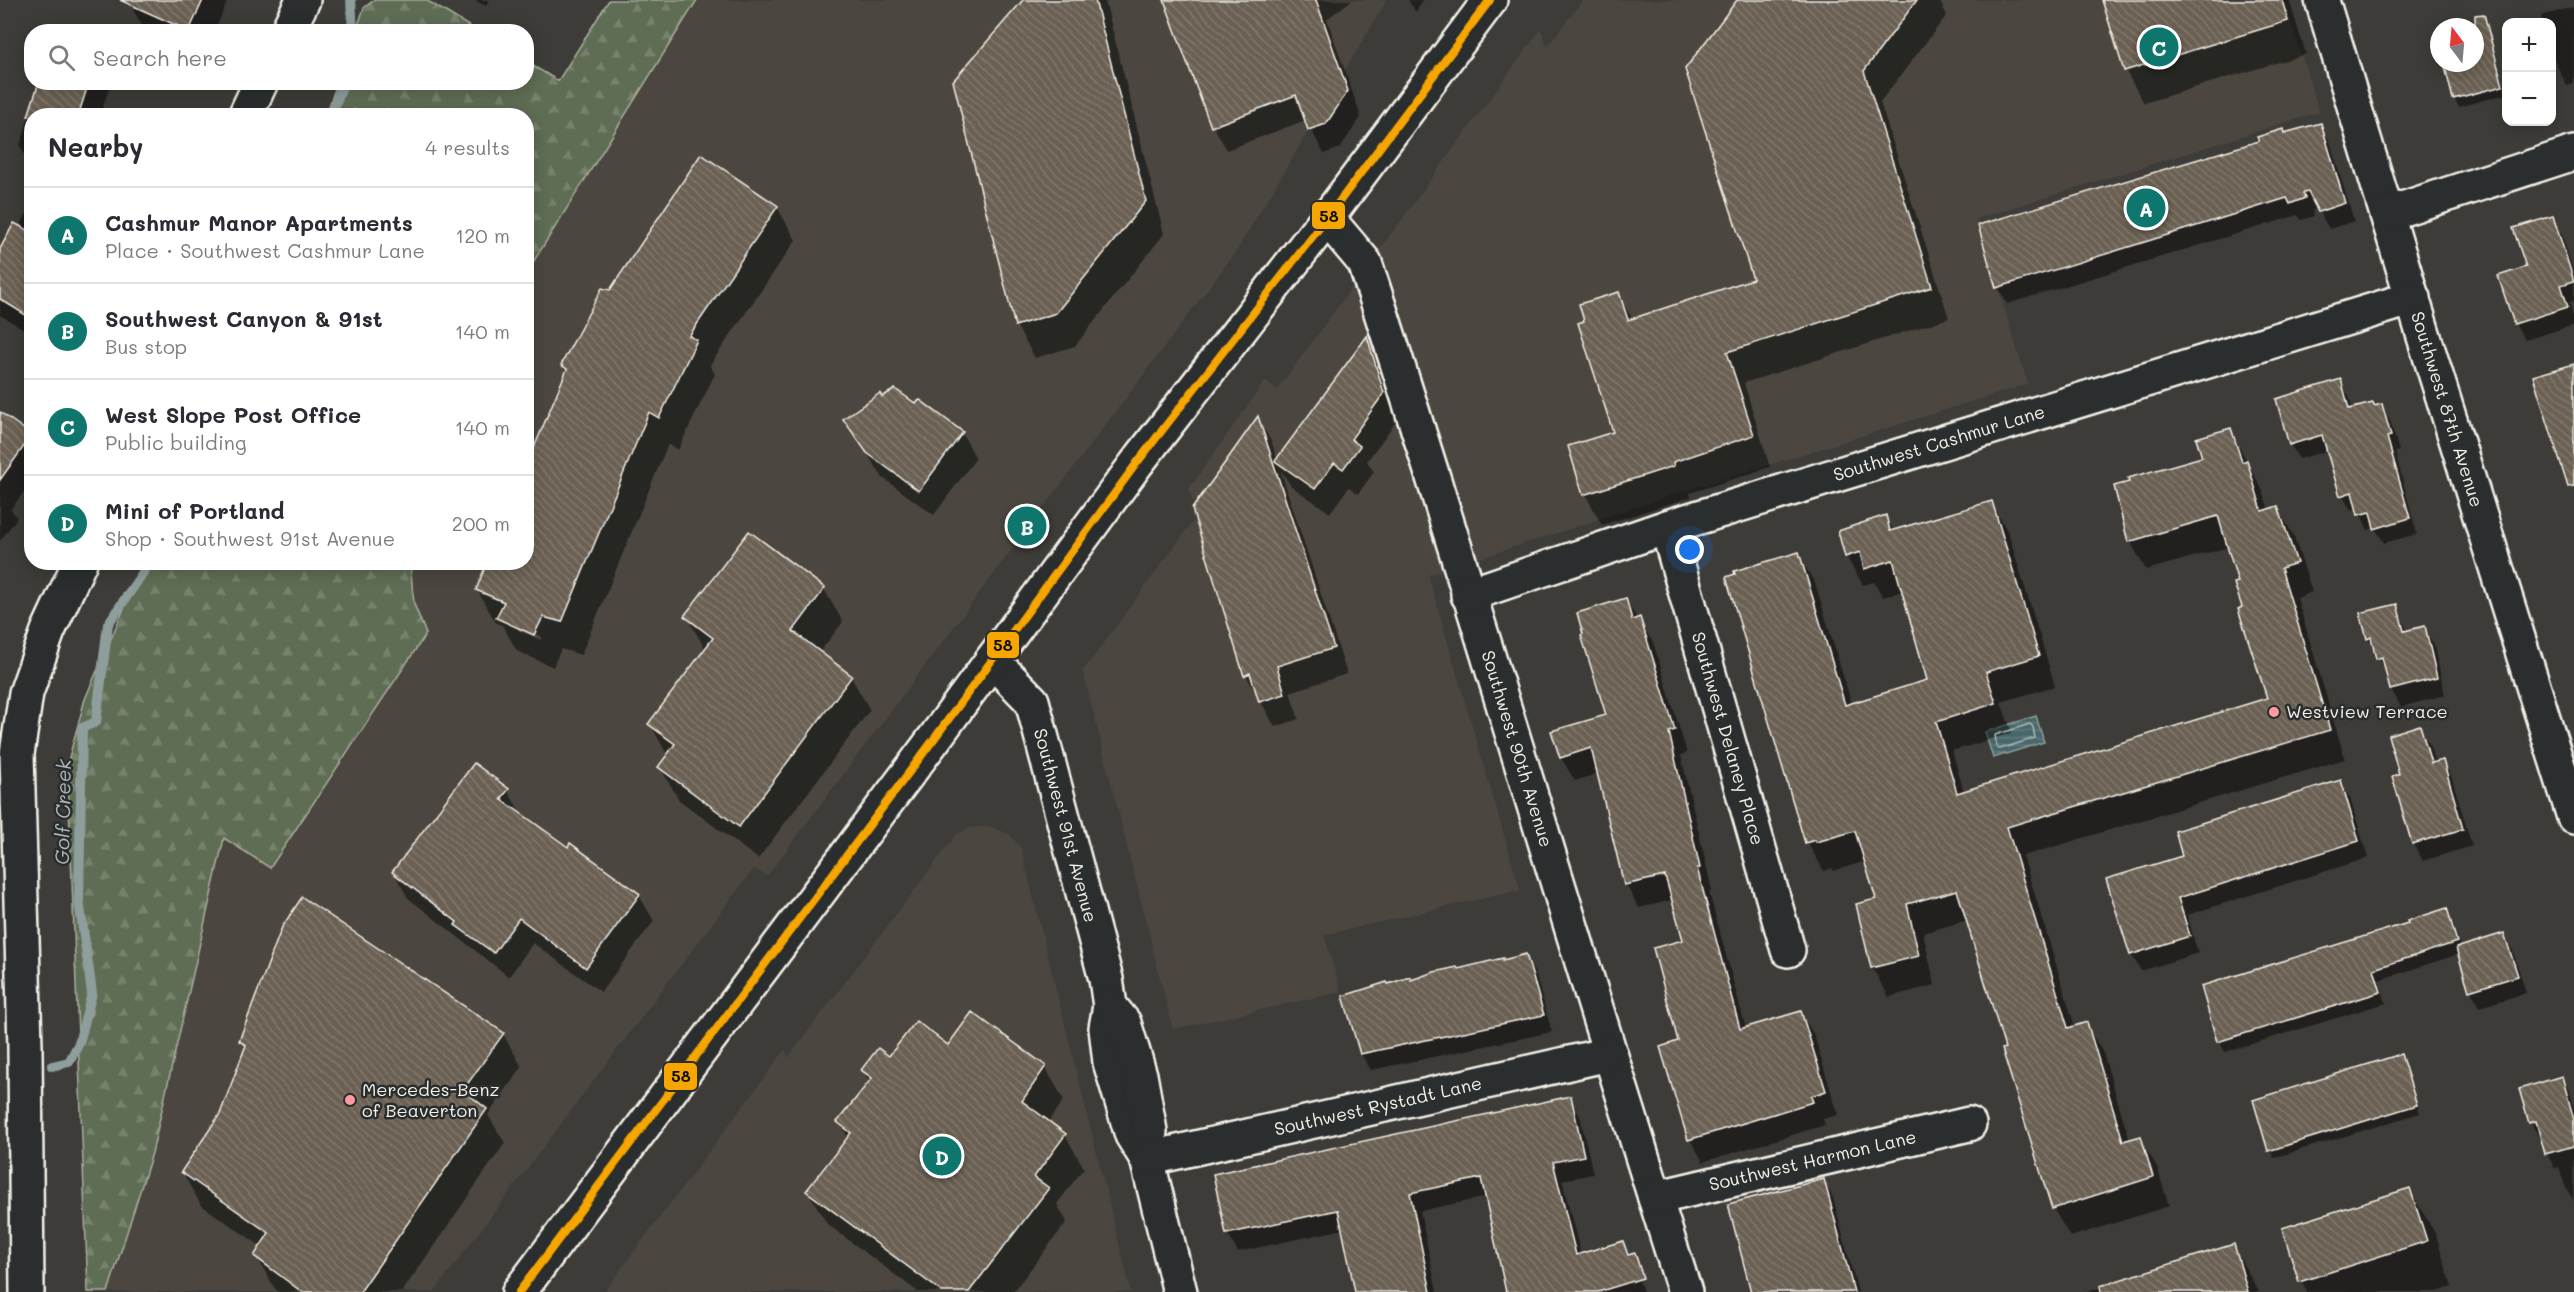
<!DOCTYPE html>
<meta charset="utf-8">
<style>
:root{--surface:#fff;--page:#f7f7f7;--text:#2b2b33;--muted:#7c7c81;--line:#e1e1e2;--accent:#0f766e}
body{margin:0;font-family:Mali,sans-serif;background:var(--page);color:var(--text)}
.controls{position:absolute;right:18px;top:18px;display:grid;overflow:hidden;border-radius:12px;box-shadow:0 3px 15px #0003}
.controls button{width:54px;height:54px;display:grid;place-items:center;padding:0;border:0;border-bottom:2px solid var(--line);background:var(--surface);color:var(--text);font:30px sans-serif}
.compass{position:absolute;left:2430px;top:18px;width:54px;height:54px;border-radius:50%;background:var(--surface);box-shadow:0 3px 15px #0003;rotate:344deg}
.you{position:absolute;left:1690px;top:550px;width:21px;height:21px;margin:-15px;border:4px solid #fff;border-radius:50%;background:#1a73e8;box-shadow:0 0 0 9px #1a73e833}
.badge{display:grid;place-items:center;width:39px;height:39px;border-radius:50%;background:var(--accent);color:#fff;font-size:20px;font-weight:700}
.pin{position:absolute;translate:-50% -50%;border:3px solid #fff;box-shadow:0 2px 6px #0006}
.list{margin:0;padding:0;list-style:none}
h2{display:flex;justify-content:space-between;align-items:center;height:78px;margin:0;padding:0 24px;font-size:26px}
h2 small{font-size:20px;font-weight:400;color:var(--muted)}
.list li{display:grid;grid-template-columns:39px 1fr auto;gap:18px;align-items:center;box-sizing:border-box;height:96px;padding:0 24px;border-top:2px solid var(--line)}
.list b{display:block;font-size:22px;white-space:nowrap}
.list p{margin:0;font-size:20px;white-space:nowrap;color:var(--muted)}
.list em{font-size:20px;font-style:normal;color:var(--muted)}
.icon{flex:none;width:33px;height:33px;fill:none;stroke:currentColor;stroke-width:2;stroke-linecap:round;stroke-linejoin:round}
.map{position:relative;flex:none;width:2574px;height:1292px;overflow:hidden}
.search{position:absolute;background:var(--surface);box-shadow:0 3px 15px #0003;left:24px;top:24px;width:510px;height:66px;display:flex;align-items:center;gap:15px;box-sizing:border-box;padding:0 21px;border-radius:24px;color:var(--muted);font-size:22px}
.panel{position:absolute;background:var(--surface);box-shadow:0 3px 15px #0003;left:24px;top:108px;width:510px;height:462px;border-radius:24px}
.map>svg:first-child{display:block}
.built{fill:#4c4740}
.forest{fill:url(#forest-firs);stroke:#aaaf9e;stroke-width:1.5}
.water{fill:url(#water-rules);stroke:#8d9e9c;stroke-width:1.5}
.shadow{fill:#0007;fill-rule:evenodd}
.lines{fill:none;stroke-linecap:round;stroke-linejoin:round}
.shore{stroke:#afb9b6;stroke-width:1.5}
.stream{stroke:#8d9e9c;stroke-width:10}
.building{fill:url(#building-back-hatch);stroke:#f4f1e8;stroke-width:1.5}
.minor-casing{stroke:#f4f1e8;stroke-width:38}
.major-casing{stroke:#f4f1e8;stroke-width:38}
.minor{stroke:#2a2d2e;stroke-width:33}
.major{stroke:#2a2d2e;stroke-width:33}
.bus-1-casing{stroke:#2a2d2e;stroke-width:12}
.bus-1{stroke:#f7a600;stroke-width:8}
.poi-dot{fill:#ff9aa2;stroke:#2a2d2e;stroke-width:2}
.labels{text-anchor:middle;stroke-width:5;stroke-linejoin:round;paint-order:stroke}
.street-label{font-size:18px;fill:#f4f1e8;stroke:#2a2d2e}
.poi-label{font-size:18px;fill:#f4f1e8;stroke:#2a2d2e;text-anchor:start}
.water-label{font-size:20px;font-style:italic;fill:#afb9b6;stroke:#2a2d2e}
.line-badge{stroke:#2a2d2e;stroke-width:2}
.pale-badge-label{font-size:16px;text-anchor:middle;font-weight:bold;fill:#111}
</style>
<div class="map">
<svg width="2574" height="1292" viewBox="0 0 2574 1292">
<defs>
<pattern id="forest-firs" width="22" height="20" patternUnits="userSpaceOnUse" patternTransform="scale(1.5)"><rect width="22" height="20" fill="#5f6d54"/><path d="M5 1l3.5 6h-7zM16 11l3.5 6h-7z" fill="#77826d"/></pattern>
<pattern id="water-rules" width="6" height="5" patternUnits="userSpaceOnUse" patternTransform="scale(1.5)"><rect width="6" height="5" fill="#48666a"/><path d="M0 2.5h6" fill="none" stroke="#637c7f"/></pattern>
<pattern id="building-back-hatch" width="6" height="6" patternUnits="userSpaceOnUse" patternTransform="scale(1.5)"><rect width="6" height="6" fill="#6b6052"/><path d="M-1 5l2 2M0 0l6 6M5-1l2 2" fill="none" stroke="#81776b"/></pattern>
</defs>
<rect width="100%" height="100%" fill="#3e3c39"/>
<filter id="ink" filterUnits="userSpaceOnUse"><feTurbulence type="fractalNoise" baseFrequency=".0167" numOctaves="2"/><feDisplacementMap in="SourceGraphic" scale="12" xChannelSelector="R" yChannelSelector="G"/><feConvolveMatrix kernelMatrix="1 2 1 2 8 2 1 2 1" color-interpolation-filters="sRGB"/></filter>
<g filter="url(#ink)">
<g class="built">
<polygon points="697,0 1387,0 1237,250 767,876 754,868 434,1292 108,1292 152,1153 224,837 269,868 426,634 414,604 410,563 526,562 527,272"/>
<polygon points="1583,0 2284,0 2319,112 1976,219 2028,384 1685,491 1428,575 1520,890 1324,935 1341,992 1173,1029 1083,671 1197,516 1189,489 1265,381 1277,390 1541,29 1547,47"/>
<polygon points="988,826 1009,834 1021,848 1131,1292 604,1292 785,1050 788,1058 956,835 969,828"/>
</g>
<g class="forest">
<polygon points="374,0 426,0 477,31 356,31 364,8"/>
<polygon points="609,0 697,0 527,272 526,116 326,115 337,83 526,82 527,62 558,81"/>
<polygon points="144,562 410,563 414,604 426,634 270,868 224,838 152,1153 108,1292 88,1292 68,779 65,781 67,765 85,699"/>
</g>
<polygon class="water" points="2036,716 2044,742 1993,758 1985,732"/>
<g class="shadow">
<polygon points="131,0 228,0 214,32 150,32 144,29 129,3"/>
<polygon points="474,0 489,0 486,6"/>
<polygon points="1025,0 1105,0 1164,234 1075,346 1035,358 1016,325"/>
<polygon points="1165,0 1352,0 1327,19 1361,117 1340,148 1324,154 1306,120 1227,150 1213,126"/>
<polygon points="1408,0 1423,0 1416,12"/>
<polygon points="1739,0 1939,0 1947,15 1880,102 1949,318 1744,383 1770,467 1690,493 1691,497 1602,525 1585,494 1614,433 1586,322 1618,294 1633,320 1755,280"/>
<polygon points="2104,0 2289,0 2306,54 2144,103 2125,70"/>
<polygon points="2574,7 2574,84 2567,86 2552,55 2552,22 2543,22 2541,16"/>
<polygon points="2491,47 2496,55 2506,94 2459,107 2454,99 2445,63 2475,63 2475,51"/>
<polygon points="40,82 111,82 102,110 105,116 32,116 32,166 20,146"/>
<polygon points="2320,125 2330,142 2354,221 2329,229 2318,209 2312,210 2314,216 2301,220 2298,215 2007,304 1998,287 2284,134"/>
<path d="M777 207 796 240 710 365 715 374 678 450 668 444 581 655 561 649 553 667 517 651 502 625 496 623 477 590 526 562 567 373 563 365 611 292ZM518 626 542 637 541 640 518 630Z"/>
<polygon points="28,212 32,214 32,334 0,315 0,260"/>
<polygon points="2552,218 2562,235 2574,273 2574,301 2570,302 2574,325 2525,340 2515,324 2528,268"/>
<polygon points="1366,339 1380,363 1398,419 1367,461 1374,472 1358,494 1349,487 1330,513 1291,486 1280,469 1347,674 1290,692 1299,719 1275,727 1246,675 1258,419 1272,443 1277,460"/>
<polygon points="2340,381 2349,396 2353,410 2381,406 2390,421 2399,451 2395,452 2417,534 2384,543 2375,528 2368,530 2358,508 2351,510 2342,495 2329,450 2299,459 2290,444"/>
<polygon points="882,399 915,405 962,433 976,458 934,515 883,478 845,420"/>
<polygon points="0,414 32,437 32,481 11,509 17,518 0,541"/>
<polygon points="2230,430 2263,491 2269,511 2278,508 2294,537 2312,592 2297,598 2345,759 2023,856 2075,1027 2086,1024 2103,1053 2130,1141 2140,1138 2157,1167 2169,1206 2070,1237 2053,1208 1968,920 1923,933 1935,985 1889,997 1872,968 1858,905 1878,900 1866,861 1834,871 1832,868 1824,871 1807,842 1798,554 1815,583 1852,705 1929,681 1903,591 1883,597 1874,582 1863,585 1846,556 1886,517 1894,531 1991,503 2008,532 2055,686 2001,702 2012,733 1952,751 1964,792 2269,699 2229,547 2146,570 2130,541"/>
<polygon points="824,589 843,622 819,653 851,677 870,710 758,859 679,800 660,767 668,756 650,724 706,650 686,616"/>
<polygon points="1625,600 1653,642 1687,753 1681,755 1712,891 1709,892 1746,1029 1800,1012 1814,1035 1838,1115 1823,1119 1825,1125 1703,1162 1690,1139 1680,1042 1685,941 1673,900 1639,908 1626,885 1599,773 1575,781 1561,758 1608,716"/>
<polygon points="2396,606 2408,632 2424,628 2434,645 2445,695 2401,707 2391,690 2388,676 2368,638"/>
<polygon points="2419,727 2429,744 2435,763 2442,761 2452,778 2472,846 2423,861 2413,844 2394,777 2401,775"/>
<polygon points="2340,782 2350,798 2368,858 2187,915 2198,953 2141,971 2131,954 2184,857"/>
<polygon points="507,790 523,816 639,895 654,921 601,992 533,943 509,977 408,898 394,873"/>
<polygon points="2446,909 2452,920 2461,948 2503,934 2513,951 2526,993 2480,1007 2471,991 2459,954 2379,980 2386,1003 2225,1052 2219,1041 2409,924"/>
<polygon points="1525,956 1535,973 1552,1032 1371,1070 1361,1054 1388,986"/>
<polygon points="973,1014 1045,1067 1064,1100 1048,1123 1065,1135 1084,1168 1057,1204 1067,1222 1013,1292 918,1292 827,1224 808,1192 849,1139 839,1122 870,1083 863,1070 890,1059 948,1047"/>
<polygon points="503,1034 522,1067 488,1115 505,1143 402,1292 279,1292 275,1289 256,1256 262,1247 201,1205 182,1172 222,1115 246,1050 240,1040"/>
<polygon points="2401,1056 2420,1113 2274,1158 2270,1150"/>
<polygon points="2561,1078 2570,1092 2574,1109 2573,1200 2565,1186 2559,1167 2555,1168 2547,1154 2542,1136 2539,1137 2531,1123 2521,1090"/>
<polygon points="1570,1098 1580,1116 1593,1174 1562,1180 1581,1255 1623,1242 1633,1261 1643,1292 1541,1292 1486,1197 1420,1211 1437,1292 1357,1292 1344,1229 1238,1252 1227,1233"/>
<polygon points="1824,1181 1833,1198 1858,1292 1753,1292"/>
<polygon points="2409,1189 2436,1235 2452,1287 2437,1292 2307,1292 2301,1281"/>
<polygon points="2233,1246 2259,1292 2086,1292"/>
</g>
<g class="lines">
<polygon class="shore" points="2030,724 2033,727 2035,738 2000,749 1997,748 1995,735"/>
<g class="stream">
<polyline points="351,0 353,32"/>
<polyline points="331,116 344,82"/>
<polyline points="52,1066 69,1062 79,1043 92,993 79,900 82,728 96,722 108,624 150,562"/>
</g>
</g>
<g class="building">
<polygon points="120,0 203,0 189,31"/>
<polygon points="1023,0 1095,0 1146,201 1056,313 1015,326 953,81"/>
<polygon points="1164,0 1316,0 1348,91 1326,124 1308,130 1296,95 1211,127"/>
<polygon points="1737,0 1917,0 1864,71 1932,287 1727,352 1754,435 1673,462 1674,466 1583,495 1568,446 1613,432 1578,323 1584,321 1579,304 1619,292 1628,320 1753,279 1685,69"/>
<polygon points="2102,0 2282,0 2288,21 2124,71"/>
<polygon points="2484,14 2503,86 2453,99 2444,63 2475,63 2475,15"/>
<polygon points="39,82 89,82 78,116 28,116"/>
<polygon points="2321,123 2345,203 2318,212 2308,192 2303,193 2305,198 2290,204 2287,198 1996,288 1978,225 2259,141 2257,137 2283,129 2284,133"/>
<polygon points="701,154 778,206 689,336 697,340 659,418 649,412 562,622 543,617 534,635 496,618 504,602 476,590 487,562 526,562 526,467 567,369 561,365 602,288 610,290"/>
<polygon points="2553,216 2574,281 2561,285 2568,307 2514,324 2498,276 2526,267 2513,228"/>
<polygon points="14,223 32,232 32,319 0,299 0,249"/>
<polygon points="1367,336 1384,393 1351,439 1360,446 1343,469 1334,463 1315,489 1275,461"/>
<polygon points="2574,364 2574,486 2568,487 2533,376"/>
<polygon points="2341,379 2349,409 2373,403 2374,406 2382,404 2391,436 2387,437 2410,518 2374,529 2370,512 2358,515 2352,492 2340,496 2322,435 2289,445 2276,399"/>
<polygon points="895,389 915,403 920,400 963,432 919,491 867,453 843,419 880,393 882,397"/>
<polygon points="0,412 32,435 0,480"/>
<polygon points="1258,416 1334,648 1277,666 1285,694 1259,702 1250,673 1244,676 1192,509"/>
<polygon points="2231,428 2242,462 2247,460 2262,511 2278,506 2297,563 2281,568 2330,730 2007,827 2068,1028 2087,1022 2123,1141 2141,1136 2153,1177 2052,1209 2002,1049 2005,1048 1957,890 1907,904 1919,956 1871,968 1856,904 1876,899 1855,831 1816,842 1815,840 1805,843 1726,577 1735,574 1734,571 1799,552 1845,705 1927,680 1893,560 1864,569 1860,552 1845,557 1838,531 1886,515 1890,531 1992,501 2039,656 1986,672 1996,703 1936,722 1957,793 2267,698 2238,609 2242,607 2234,583 2238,582 2218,516 2128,542 2114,486 2129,482 2128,478 2202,457 2196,438"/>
<polygon points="749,531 825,588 793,631 852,676 739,827 658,767 675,744 648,724 713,638 684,616"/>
<polygon points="1626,598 1632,620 1640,617 1675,730 1669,732 1700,868 1697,868 1740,1029 1801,1011 1826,1091 1811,1096 1813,1102 1688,1140 1660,1047 1678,1041 1653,948 1683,940 1665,876 1624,885 1591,748 1560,758 1551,731 1606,715 1581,635 1583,634 1577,613"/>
<polygon points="2397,604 2404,631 2425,626 2437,678 2390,690 2382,657 2376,659 2371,637 2367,639 2360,613"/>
<polygon points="2420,725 2431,763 2443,760 2463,829 2412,844 2392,776 2399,774 2388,735"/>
<polygon points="474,763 509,789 501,799 568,847 570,843 640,894 586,968 519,918 494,953 455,925 457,922 392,872"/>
<polygon points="2341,780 2359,841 2178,898 2190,936 2130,955 2106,879 2182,856 2175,831"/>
<polygon points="302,897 504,1033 463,1090 487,1109 360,1292 302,1292 254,1256 269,1233 181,1172 220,1114 246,1045 239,1041 282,927"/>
<polygon points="2447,908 2457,942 2374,969 2381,992 2217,1042 2201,986 2408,923 2407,921"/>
<polygon points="2504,933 2518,976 2469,991 2456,948"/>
<polygon points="1526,954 1544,1015 1360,1054 1343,996 1387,982 1388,984 1410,977 1411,980 1434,972 1457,967 1458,969 1503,958 1503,960"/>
<polygon points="972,1012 1046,1066 1022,1101 1066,1134 1034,1177 1049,1188 969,1292 942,1292 806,1191 851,1133 837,1122 872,1078 861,1070 878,1048 889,1056 916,1021 948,1045"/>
<polygon points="2401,1054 2417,1105 2268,1151 2253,1100"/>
<polygon points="2562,1076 2574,1120 2574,1146 2545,1154 2536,1121 2529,1123 2519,1089"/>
<polygon points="1571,1096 1584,1156 1553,1162 1576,1255 1623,1241 1628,1255 1635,1253 1643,1278 1598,1292 1506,1292 1481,1178 1410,1193 1431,1292 1355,1292 1338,1210 1226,1234 1213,1174"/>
<polygon points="1824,1179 1854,1292 1751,1292 1728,1204"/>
<polygon points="2410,1188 2427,1241 2299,1282 2282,1228"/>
<polygon points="2234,1244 2248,1292 2101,1292 2100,1286"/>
</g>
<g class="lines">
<g class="minor-casing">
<g id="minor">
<path id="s1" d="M2322 0 2425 340 2574 817"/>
<polyline points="287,32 303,0"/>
<polyline points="245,116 261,82"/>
<polyline points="2387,214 2574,153"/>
<path id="s2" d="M1327 218 1365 263C1476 604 1575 950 1685 1292"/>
<path id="s3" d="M1667 527 1788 950"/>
<path id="s4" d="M1468 595 1667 527 2413 298"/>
<path id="s5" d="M992 660 1032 701 1106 979 1110 1006 1106 1028 1110 1062 1132 1135 1147 1159"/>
<polyline points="1110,1006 1124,1023 1140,1075 1150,1131 1147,1159 1180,1292"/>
<path id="s6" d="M1147 1159 1609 1054"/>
<path id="s7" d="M1655 1198 1969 1124"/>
<polyline points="27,1292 25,1047 17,754 26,693 48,631 80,562"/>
</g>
</g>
<g class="major-casing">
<polyline id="major" points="519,1292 934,739 1136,464 1327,218 1490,0"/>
</g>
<use href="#minor" class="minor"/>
<use href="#major" class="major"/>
<g class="bus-1-casing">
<polyline id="bus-1" points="519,1292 934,739 1136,464 1327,218 1490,0"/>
</g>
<use href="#bus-1" class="bus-1"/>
</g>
</g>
<g class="poi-dot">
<circle cx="2274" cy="712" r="6"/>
<circle cx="350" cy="1100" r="6"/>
</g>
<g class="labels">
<g class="street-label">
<text dy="6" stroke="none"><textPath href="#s1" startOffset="428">Southwest 87th Avenue</textPath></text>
<text dy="6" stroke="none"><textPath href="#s4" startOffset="495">Southwest Cashmur Lane</textPath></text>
<text dy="6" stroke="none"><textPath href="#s3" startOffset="220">Southwest Delaney Place</textPath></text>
<text dy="6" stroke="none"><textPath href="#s2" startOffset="568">Southwest 90th Avenue</textPath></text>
<text dy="6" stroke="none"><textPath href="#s5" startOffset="186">Southwest 91st Avenue</textPath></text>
<text dy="6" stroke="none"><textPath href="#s6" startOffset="237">Southwest Rystadt Lane</textPath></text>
<text dy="6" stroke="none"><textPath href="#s7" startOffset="162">Southwest Harmon Lane</textPath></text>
</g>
<g class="poi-label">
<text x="2286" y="718">Westview Terrace</text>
<text x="362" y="1096">Mercedes-Benz<tspan x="362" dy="21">of Beaverton</tspan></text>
</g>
<g class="water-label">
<text transform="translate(63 812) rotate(-89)" y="7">Golf Creek</text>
</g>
</g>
<g class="line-badge">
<rect x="1311" y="201" width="35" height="29" rx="6" fill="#f7a600"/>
<rect x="986" y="631" width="34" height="28" rx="6" fill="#f7a600"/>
<rect x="663" y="1062" width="35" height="29" rx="6" fill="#f7a600"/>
</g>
<g class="pale-badge-label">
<text x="1329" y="222">58</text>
<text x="1003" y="651">58</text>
<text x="681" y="1082">58</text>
</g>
</svg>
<div class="controls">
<button>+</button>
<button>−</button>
</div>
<svg class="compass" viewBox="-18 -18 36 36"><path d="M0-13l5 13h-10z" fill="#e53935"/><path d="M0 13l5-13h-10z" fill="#7c7c81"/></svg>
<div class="you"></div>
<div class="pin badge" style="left:2146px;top:208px">A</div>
<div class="pin badge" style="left:1027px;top:526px">B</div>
<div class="pin badge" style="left:2159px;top:47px">C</div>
<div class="pin badge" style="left:942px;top:1156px">D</div>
<div class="search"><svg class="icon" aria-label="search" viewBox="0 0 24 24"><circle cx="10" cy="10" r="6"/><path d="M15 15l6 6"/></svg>Search here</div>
<section class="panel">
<h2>Nearby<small>4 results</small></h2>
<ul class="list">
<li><span class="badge">A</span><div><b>Cashmur Manor Apartments</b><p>Place · Southwest Cashmur Lane</p></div><em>120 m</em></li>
<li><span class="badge">B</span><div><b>Southwest Canyon &amp; 91st</b><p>Bus stop</p></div><em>140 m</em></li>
<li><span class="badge">C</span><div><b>West Slope Post Office</b><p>Public building</p></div><em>140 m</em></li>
<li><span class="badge">D</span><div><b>Mini of Portland</b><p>Shop · Southwest 91st Avenue</p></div><em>200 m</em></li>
</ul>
</section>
</div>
